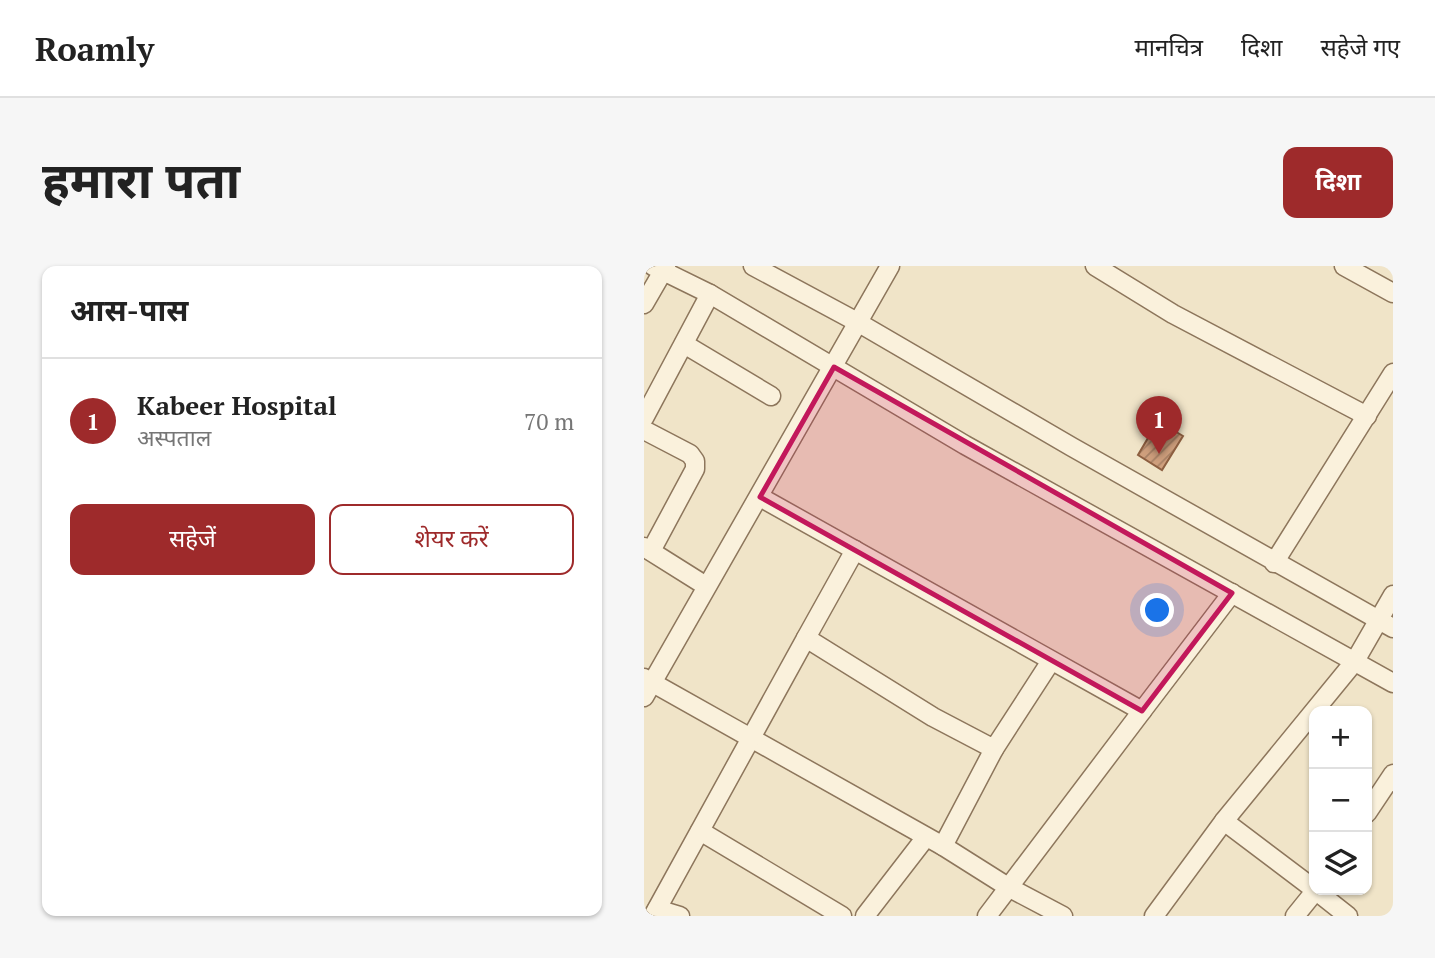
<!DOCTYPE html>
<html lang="hi">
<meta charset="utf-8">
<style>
:root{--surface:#fff;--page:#f6f6f6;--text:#222;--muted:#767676;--line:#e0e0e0;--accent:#9e2a2b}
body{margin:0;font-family:"PT Serif","Noto Sans Devanagari",serif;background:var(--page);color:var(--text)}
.controls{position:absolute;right:21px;bottom:21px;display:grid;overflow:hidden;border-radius:14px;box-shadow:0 2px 5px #0004}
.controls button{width:63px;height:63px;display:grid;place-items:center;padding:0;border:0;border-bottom:2px solid var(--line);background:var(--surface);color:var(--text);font:35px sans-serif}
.you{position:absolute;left:514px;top:345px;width:24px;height:24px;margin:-18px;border:5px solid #fff;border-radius:50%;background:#1a73e8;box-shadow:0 0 0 10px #1a73e833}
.badge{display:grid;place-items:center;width:46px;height:46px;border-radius:50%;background:var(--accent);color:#fff;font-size:23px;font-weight:700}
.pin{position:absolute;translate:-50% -58px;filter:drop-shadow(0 2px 4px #0008)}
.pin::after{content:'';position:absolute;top:37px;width:24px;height:21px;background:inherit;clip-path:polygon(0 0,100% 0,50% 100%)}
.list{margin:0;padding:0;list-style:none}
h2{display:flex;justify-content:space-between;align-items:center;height:91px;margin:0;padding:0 28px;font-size:30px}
h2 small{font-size:23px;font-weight:400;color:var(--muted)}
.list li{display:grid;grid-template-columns:46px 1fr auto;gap:21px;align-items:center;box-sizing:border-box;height:126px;padding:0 28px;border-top:2px solid var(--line)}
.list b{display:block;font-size:26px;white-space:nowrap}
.list p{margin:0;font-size:23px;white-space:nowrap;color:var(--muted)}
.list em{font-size:23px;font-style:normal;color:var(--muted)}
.actions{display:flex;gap:14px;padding:21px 28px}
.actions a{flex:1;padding:16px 0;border:2px solid var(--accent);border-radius:14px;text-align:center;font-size:24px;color:var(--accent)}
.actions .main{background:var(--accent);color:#fff}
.icon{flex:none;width:38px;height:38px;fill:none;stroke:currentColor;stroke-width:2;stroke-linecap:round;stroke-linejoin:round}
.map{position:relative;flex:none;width:749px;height:650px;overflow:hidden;border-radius:14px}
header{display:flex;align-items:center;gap:42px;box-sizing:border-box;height:98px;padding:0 35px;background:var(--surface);border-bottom:2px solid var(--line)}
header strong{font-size:33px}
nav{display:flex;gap:38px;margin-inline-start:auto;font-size:24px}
.intro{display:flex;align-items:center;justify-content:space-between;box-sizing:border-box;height:168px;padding:0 42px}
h1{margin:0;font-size:49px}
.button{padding:18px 32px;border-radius:14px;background:var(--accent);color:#fff;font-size:24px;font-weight:700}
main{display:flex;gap:42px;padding:0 42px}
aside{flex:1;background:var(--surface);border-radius:14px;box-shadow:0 2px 5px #0004}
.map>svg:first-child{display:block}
.building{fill:url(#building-hatch);stroke:#8d5f41;stroke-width:2}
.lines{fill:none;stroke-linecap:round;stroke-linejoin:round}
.minor-casing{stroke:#8d765c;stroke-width:21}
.minor{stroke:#faf1dc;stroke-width:18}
.marked{fill:#c2185b;fill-opacity:0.2;stroke:#c2185b;stroke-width:5;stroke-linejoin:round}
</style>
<header>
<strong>Roamly</strong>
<nav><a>मानचित्र</a><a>दिशा</a><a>सहेजे गए</a></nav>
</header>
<div class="intro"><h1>हमारा पता</h1><a class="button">दिशा</a></div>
<main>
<aside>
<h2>आस-पास<small></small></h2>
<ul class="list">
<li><span class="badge">1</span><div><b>Kabeer Hospital</b><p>अस्पताल</p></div><em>70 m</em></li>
</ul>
<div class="actions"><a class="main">सहेजें</a><a>शेयर करें</a></div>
</aside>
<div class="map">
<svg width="749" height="650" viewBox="0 0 749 650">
<defs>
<pattern id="building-hatch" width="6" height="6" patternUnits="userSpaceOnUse" patternTransform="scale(1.75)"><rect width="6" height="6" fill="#cf9f7d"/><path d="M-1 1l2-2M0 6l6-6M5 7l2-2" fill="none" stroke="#a98266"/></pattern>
</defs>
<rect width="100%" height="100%" fill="#f0e4c8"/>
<polygon class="building" points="514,155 539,170 518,204 494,189"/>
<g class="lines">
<g class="minor-casing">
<g id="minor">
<polyline points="9,0 66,28 321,179 749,417"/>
<polyline points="109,0 215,57 428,181 749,362"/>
<polyline points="451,0 529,48 723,150"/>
<polyline points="700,0 749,27"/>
<polyline points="0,38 22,0"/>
<polyline points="40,78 127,130"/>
<polyline points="0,152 66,28"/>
<polyline points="0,164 46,188 51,195 51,203 7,285"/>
<polyline points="116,231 498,445 343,650"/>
<polyline points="0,281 62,320"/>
<polyline points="211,284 162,372 289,451 350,483 407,395"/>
<polyline points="630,297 749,107"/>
<polyline points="0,412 299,580 364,621 419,650"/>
<polyline points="0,431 246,0"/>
<polyline points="498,445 588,327"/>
<polyline points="723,547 749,508"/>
<polyline points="580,555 670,623"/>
<polyline points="56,565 198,650"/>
<polyline points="299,580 350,483"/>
<polyline points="671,624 704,650"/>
<polyline points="13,643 36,650"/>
<polyline points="9,650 162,372"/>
<polyline points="221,650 282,571"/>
<polyline points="510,650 580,555 711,395 749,329"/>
<polyline points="651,650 672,624"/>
</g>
</g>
<use href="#minor" class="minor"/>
</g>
<path class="marked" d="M190 101 588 327 498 445 116 231Z"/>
</svg>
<div class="controls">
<button>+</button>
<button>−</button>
<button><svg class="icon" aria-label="layers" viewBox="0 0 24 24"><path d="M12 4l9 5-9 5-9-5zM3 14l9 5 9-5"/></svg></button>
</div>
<div class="you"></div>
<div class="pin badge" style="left:515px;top:188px">1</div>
</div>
</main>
